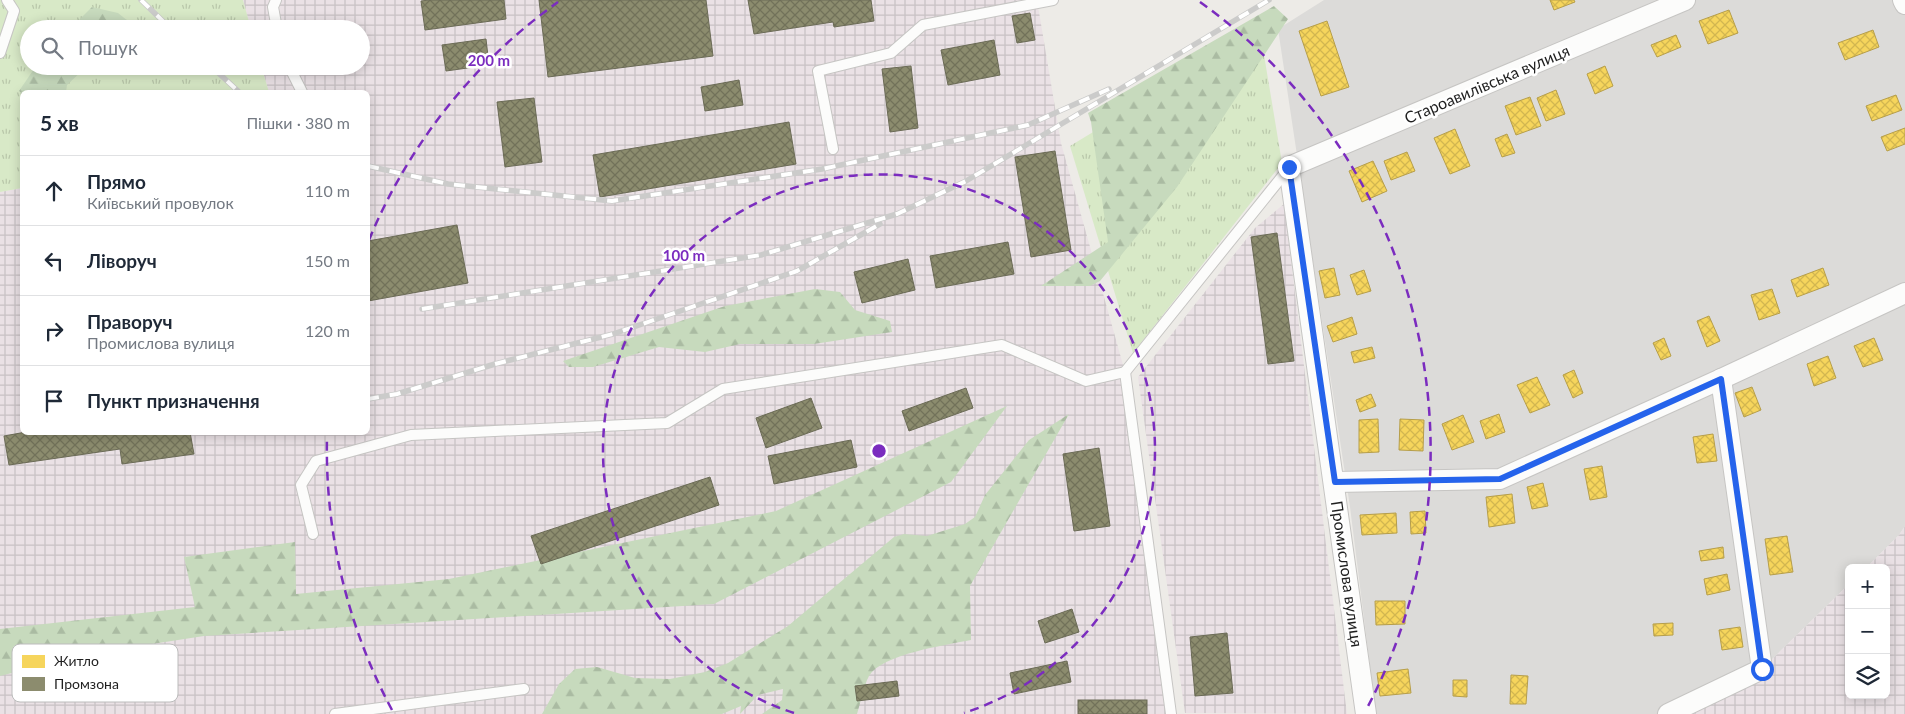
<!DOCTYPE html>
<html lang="uk">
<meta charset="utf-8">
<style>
:root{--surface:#fff;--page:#f6f6f7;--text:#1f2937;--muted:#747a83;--line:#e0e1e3}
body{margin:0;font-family:Lato,sans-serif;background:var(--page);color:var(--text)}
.controls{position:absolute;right:15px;bottom:15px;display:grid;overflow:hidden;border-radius:8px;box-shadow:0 2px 12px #0003}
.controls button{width:45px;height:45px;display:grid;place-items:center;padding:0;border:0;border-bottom:1px solid var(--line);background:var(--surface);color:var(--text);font:25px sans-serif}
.stop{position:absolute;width:15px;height:15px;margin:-11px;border:4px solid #2563eb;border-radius:50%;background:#fff}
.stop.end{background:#2563eb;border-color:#fff;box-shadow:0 1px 5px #0008}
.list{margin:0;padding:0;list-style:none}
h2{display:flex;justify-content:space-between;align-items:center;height:65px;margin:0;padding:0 20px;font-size:21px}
h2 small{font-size:16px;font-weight:400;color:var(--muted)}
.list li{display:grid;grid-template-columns:32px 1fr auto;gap:15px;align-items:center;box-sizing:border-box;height:70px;padding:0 20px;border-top:1px solid var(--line)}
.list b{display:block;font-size:19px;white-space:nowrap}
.list p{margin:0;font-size:16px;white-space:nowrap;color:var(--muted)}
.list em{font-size:16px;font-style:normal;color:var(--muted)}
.icon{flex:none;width:28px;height:28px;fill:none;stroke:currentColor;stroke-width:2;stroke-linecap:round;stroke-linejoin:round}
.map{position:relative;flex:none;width:1905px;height:714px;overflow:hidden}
.search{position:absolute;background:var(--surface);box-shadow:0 2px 12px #0003;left:20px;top:20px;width:350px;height:55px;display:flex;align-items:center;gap:12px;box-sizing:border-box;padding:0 18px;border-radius:28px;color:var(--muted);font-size:19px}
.panel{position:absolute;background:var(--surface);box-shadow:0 2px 12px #0003;left:20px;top:90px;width:350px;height:345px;border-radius:8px}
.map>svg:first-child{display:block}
.residential{fill:#dcdbd9}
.industrial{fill:url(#industrial-grid)}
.grass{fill:url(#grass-tufts)}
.forest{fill:url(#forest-firs)}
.homes{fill:url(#homes-cross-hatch);stroke:#b69e4a}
.industry{fill:url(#industry-cross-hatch);stroke:#6b6b56}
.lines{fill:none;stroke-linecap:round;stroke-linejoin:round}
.lane-casing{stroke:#c6c5c3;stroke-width:12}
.street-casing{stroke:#c6c5c3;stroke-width:22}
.lane{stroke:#fcfcfb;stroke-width:10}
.street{stroke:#fcfcfb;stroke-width:20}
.rail-casing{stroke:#cbcbca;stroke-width:5.5}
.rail{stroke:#fff;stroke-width:4;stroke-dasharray:11;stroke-linecap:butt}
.route{stroke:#2563eb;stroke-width:6}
.ring{fill:none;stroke:#7b2cbf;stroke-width:2.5;stroke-dasharray:9 6}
.labels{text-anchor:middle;stroke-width:5;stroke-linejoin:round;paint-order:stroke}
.street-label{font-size:16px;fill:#1f1f1f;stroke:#fff}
.key{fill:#fff;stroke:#bcbcbc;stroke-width:1}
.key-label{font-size:14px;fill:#1f1f1f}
.centre{fill:#7b2cbf;stroke:#fff;stroke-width:2.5}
.ring-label{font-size:15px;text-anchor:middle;font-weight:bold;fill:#7b2cbf;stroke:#fff;stroke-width:5;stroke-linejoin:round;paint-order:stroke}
</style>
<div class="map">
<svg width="1905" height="714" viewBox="0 0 1905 714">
<defs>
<pattern id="industrial-grid" width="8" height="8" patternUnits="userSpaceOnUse" patternTransform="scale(1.25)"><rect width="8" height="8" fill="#eae1e5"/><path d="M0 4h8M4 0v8" fill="none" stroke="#c8c1c4"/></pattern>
<pattern id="grass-tufts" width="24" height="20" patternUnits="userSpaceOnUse" patternTransform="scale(1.25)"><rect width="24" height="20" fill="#d8e9c7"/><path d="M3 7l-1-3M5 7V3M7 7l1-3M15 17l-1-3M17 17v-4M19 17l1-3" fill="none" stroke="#b9c7aa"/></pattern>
<pattern id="forest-firs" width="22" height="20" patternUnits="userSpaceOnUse" patternTransform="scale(1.25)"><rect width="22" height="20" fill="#c7dabd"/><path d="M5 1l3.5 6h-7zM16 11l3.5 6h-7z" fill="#aabba2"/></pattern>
<pattern id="homes-cross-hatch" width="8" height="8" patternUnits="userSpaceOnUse" patternTransform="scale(1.25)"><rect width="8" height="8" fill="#f6d55c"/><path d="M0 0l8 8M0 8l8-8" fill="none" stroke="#d2b650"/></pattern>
<pattern id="industry-cross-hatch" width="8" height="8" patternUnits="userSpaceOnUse" patternTransform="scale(1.25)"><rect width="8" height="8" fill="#8c8c6e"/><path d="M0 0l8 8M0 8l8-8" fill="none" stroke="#72725a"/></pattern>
</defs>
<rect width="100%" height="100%" fill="#edebe7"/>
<polygon class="residential" points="1324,0 1905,0 1905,526 1899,535 1866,568 1849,568 1849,584 1762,669 1668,714 1376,714 1350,507 1278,29"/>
<g class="industrial">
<polygon points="243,0 1037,0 1061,143 1125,372 1171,714 0,714 0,192 22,188 22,432 368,432 368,92 269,92 261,66 361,66 361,29 251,29"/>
<polygon points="1284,204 1347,714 1185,713 1138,377 1255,228"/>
<polygon points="1905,526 1905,714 1668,714 1762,669 1849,584 1849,695 1886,695 1886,568 1866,568 1899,535"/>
</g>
<g class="grass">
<polygon points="0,0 243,0 251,29 29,29 29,66 261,66 269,92 22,92 22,188 0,192"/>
<polygon points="1260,31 1282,163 1133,353 1070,146"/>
</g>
<g class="forest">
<polygon points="1274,6 1288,19 1177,187 1100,281 1090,286 1041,286 1108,242 1091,122 1088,113"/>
<polygon points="92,7 118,13 138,29 70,29"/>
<polygon points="36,66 87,66 67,85 66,92 22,93 19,91"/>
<polygon points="815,289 840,292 855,310 890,321 892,332 814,344 740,344 705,352 659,347 593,367 569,367 563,361 725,306"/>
<polygon points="1007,406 951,482 714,604 204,636 87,654 0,676 0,629 195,607 184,557 295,542 296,594 449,579 776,511"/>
<path d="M1069 414 970 586 971 640C946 645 882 654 869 676 863 687 861 702 857 714H762L782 700 783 689 758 695 740 714 741 706 722 714H542L559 684 575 669 597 667 635 678 670 679 705 672 728 663 788 626 894 537 904 534 927 536 965 524 975 517 985 495 1029 440Z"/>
</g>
<g class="homes">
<polygon points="1550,0 1574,0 1575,2 1554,10"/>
<polygon points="1729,10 1738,33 1708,44 1699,21"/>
<polygon points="1327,21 1349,87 1321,96 1299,31"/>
<polygon points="1873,30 1879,47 1845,60 1838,43"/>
<polygon points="1676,35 1681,47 1657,57 1651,45"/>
<polygon points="1605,66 1613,86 1595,94 1587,74"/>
<polygon points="1556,90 1565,114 1546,121 1537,98"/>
<polygon points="1896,95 1902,110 1872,121 1866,106"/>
<polygon points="1530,97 1541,126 1516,135 1505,106"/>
<polygon points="1905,128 1905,144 1887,151 1881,137"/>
<polygon points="1455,129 1470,166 1450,174 1434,138"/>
<polygon points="1507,134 1515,153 1502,157 1495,139"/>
<polygon points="1407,152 1415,171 1391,180 1384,161"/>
<polygon points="1373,161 1387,191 1362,202 1349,171"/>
<polygon points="1334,268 1340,295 1325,298 1319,271"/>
<polygon points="1823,268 1829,285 1797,297 1791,280"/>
<polygon points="1364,270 1371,291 1357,295 1350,275"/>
<polygon points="1772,289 1780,313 1759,320 1751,295"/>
<polygon points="1709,316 1720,341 1707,347 1697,321"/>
<polygon points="1352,317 1357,334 1333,342 1327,326"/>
<polygon points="1664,338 1671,356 1661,360 1653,343"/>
<polygon points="1874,338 1883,360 1863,367 1854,346"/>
<polygon points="1372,347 1375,358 1354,363 1351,352"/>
<polygon points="1828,356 1836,378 1814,386 1807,364"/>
<polygon points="1574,370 1583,393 1573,398 1563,375"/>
<polygon points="1537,377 1550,405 1530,413 1517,385"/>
<polygon points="1752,387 1761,410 1744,417 1735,393"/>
<polygon points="1371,394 1376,406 1360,412 1356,400"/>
<polygon points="1499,414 1505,432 1486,439 1480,421"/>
<polygon points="1463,415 1474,442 1452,450 1442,424"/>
<polygon points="1378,419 1379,452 1359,453 1359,420"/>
<polygon points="1400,419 1424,420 1423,451 1399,450"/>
<polygon points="1713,434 1717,461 1697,463 1693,437"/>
<polygon points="1602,466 1607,497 1590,500 1584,469"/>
<polygon points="1543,483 1548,506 1532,509 1527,487"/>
<polygon points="1512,494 1515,523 1489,527 1486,497"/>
<polygon points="1425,511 1426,533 1411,534 1410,512"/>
<polygon points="1396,513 1397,533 1362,535 1360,515"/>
<polygon points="1787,536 1793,572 1770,575 1765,539"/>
<polygon points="1723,547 1724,558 1701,561 1699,551"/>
<polygon points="1727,574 1730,590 1707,595 1704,579"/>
<polygon points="1375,601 1405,601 1405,624 1376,625"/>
<polygon points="1673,623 1673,635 1654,636 1653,624"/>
<polygon points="1740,627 1743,647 1722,650 1719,630"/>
<polygon points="1408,669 1411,693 1380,696 1377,673"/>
<polygon points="1511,675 1528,676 1526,704 1510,704"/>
<polygon points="1453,680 1467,680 1467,697 1453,696"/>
</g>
<g class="industry">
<polygon points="429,0 504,0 506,19 425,30 421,1"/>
<polygon points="539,0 706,0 713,56 548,77"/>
<polygon points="748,0 871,0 874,21 834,27 833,22 754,34"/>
<polygon points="1030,13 1035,40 1017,43 1012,16"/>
<polygon points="486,39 489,65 446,71 442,45"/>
<polygon points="994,40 1000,75 948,85 941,50"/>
<polygon points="911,66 918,128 890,132 882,69"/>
<polygon points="739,80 743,105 705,111 701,87"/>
<polygon points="534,98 542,162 505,167 497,102"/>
<polygon points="789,122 796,164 600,197 593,155"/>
<polygon points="1055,151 1071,250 1031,257 1015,157"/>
<polygon points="457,225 468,283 368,301 368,241"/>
<polygon points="1277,233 1294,361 1268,364 1251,237"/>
<polygon points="1008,242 1014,274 936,288 930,256"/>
<polygon points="908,259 915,290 862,303 854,272"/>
<polygon points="966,388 973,408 909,431 902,411"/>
<polygon points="811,398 822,428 766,448 756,418"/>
<polygon points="26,432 190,432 194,454 122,464 120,449 9,465 4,436"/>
<polygon points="851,440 857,467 774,484 768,456"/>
<polygon points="1099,448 1110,526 1074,531 1063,454"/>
<polygon points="710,477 719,505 541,564 531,536"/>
<polygon points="1072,609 1079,632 1045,643 1038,621"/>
<polygon points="1227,633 1233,693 1195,696 1190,637"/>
<polygon points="1067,661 1071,682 1014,694 1010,673"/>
<polygon points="897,681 899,696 857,701 855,686"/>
<rect x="1078" y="700" width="69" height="14"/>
</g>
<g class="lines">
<g class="lane-casing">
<g id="lane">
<polyline points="276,0 273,7 277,29"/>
<polyline points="0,53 14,11 7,0"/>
<polyline points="289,66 302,92"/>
<polyline points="833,149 818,71 891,53 923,25 1053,0"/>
<polyline points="1125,372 1289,168"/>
<polyline points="313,534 301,485 316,461 411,435 667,423 723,389 1002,345 1086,381 1125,372 1171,714"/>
<polyline points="335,714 524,689"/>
</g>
</g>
<g class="street-casing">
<g id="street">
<polyline points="1903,0 1905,4"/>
<polyline points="1335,482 1500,479 1721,379 1905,293"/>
<polyline points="1366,714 1289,167 1685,0"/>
<polyline points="1668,714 1762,669 1721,379"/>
</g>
</g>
<use href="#lane" class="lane"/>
<use href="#street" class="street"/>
<g class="rail-casing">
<g id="rail">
<polyline points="141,0 171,29"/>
<polyline points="211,66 239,92"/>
<polyline points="368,166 448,184 612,201 822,169 1028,125 1109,89"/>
<polyline points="422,309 761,255 897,214 966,181 1269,0"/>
<polyline points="368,399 397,394 495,364 613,334 797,271 880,224"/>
</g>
</g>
<use href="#rail" class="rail"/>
</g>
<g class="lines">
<polyline class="route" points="1289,167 1335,482 1500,479 1721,379 1762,669"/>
</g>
<g class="ring">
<path d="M794 713A276 276 0 1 1 964 713"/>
<path d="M392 710A552 552 0 0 1 327 437M369 240A552 552 0 0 1 558 2M1200 2A552 552 0 0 1 1366 710"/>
</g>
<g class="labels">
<g class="street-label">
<text transform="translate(1487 84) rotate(-23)" y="6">Староавилівська вулиця</text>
<text transform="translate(1347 574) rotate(82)" y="6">Промислова вулиця</text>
</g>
</g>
<rect x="12" y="644" width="166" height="58" rx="8" class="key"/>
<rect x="22" y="655" width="23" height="13" fill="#f6d55c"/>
<rect x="22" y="677" width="23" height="14" fill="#8c8c6e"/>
<g class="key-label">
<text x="54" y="666">Житло</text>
<text x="54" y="689">Промзона</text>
</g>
<circle cx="879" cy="451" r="8" class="centre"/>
<g class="ring-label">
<text x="489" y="66">200 m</text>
<text x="684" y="261">100 m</text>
</g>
</svg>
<div class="controls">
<button>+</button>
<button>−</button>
<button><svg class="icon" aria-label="layers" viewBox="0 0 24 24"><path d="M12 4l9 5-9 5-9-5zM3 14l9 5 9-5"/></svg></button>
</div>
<div class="stop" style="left:1762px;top:669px"></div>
<div class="stop end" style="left:1289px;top:167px"></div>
<div class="search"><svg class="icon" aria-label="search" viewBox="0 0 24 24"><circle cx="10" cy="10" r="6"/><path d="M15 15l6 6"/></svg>Пошук</div>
<section class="panel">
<h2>5 хв<small>Пішки · 380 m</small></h2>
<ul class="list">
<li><svg class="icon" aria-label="ahead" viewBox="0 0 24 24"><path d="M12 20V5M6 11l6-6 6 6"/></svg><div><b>Прямо</b><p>Київський провулок</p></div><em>110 m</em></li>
<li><svg class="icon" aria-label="left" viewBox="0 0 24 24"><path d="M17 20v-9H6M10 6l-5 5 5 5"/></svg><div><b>Ліворуч</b></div><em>150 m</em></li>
<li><svg class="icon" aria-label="right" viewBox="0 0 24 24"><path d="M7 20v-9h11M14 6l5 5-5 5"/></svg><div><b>Праворуч</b><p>Промислова вулиця</p></div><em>120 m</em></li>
<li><svg class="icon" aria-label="arrive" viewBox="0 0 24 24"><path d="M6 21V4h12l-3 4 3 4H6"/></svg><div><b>Пункт призначення</b></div></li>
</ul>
</section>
</div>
